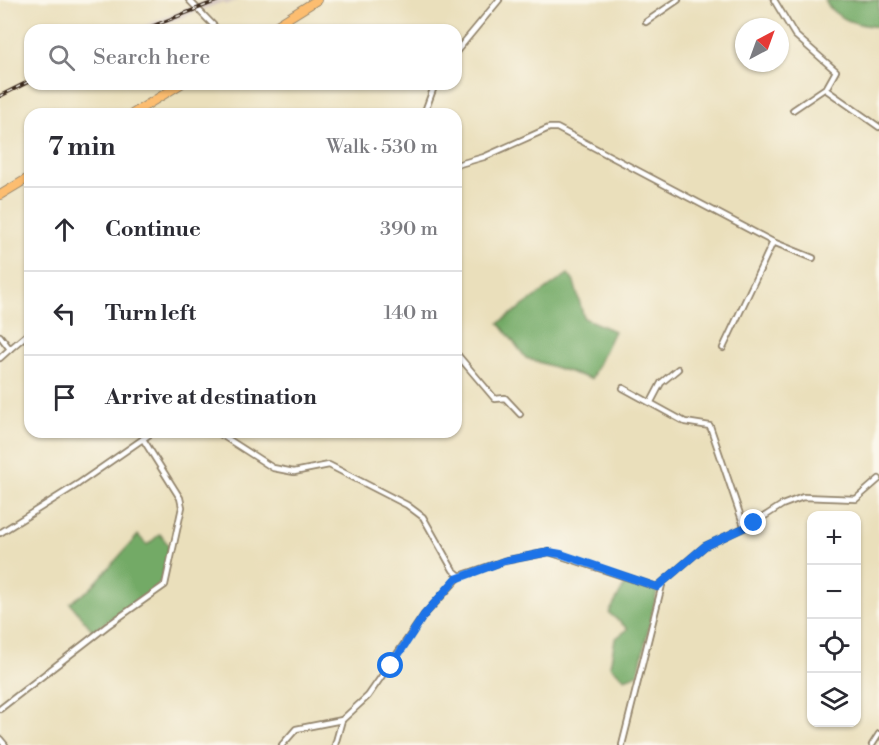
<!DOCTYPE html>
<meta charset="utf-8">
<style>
:root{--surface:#fff;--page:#f7f7f7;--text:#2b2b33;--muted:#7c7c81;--line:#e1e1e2}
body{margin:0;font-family:"Libre Bodoni",serif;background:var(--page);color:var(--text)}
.controls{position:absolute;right:18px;bottom:18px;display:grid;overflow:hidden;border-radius:12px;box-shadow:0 2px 4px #0004}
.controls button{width:54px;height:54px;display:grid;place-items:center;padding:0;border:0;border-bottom:2px solid var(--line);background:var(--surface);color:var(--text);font:30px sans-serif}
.compass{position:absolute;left:735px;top:18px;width:54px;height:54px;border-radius:50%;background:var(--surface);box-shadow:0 2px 4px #0004;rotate:41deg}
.stop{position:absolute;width:18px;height:18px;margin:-14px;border:4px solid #1a73e8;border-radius:50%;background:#fff}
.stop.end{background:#1a73e8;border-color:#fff;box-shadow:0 2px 6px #0008}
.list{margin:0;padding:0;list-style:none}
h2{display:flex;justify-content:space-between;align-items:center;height:78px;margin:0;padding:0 24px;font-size:26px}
h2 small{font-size:20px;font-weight:400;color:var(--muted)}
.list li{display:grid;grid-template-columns:39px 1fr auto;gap:18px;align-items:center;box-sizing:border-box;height:84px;padding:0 24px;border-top:2px solid var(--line)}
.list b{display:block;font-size:22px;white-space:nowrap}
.list em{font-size:20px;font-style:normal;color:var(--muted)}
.icon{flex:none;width:33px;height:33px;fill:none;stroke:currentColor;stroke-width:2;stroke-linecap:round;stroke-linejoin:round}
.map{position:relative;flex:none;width:879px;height:745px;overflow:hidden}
.search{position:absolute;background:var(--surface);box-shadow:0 2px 4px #0004;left:24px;top:24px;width:438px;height:66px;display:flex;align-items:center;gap:15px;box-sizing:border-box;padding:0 21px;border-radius:18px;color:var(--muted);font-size:22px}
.panel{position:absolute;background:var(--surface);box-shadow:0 2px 4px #0004;left:24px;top:108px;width:438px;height:330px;border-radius:18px}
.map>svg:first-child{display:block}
.industrial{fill:#cfc0ba}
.forest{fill:#73aa66;stroke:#576a42;stroke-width:1.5}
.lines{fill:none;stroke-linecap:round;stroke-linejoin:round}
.minor-casing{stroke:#92846c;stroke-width:8}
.primary-casing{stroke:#92846c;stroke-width:10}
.minor{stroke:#fff;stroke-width:4.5}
.primary{stroke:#fcbd6f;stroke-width:8}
.rail-casing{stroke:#3b2a1e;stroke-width:4}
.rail{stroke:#fbf7ec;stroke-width:1.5;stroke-dasharray:4.5;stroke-linecap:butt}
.route{stroke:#1a73e8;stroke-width:8}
</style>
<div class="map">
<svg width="879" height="745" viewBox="0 0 879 745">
<rect width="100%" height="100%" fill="#fbf7ec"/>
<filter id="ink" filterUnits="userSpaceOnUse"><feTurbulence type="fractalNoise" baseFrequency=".0167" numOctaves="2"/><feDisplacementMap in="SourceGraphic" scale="12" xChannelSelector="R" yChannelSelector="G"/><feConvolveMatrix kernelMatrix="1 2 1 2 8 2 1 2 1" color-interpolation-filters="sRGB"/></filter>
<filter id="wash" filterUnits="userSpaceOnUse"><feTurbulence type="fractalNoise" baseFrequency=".008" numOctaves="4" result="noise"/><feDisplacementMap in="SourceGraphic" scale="24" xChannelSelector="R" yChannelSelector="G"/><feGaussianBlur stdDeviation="1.35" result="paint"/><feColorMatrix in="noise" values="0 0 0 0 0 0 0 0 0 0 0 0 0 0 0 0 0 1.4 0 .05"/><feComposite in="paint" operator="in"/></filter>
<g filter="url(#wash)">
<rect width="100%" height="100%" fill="#eadfbb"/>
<polygon class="industrial" points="207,0 238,0 226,5 223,2 149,30 141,27"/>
<g class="forest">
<path d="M825 0H879V27C859 25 834 20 825 0Z"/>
<polygon points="568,274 574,282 584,318 614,331 591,379 526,358 499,323"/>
<polygon points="160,534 169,546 161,582 155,589 93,631 70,603 90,589 138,535 147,545"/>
<polygon points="626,582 655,589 657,592 638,674 625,679 610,666 615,639 628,629 609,613"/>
</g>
</g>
<g filter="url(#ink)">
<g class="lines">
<g class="minor-casing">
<g id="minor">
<polyline points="189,0 218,30"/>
<polyline points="774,0 795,35 836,71 827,87 793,110"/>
<polyline points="646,22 678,0"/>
<polyline points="456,52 499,0"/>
<polyline points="825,89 879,127"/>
<polyline points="424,114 435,84"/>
<polyline points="456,165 484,157 549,128 557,128 773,242 813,258"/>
<polyline points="0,336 10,349 0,358"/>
<polyline points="723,348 773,242"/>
<polyline points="10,349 30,332"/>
<polyline points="456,353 495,399 505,398 520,414"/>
<polyline points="623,388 685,422 710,426 744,526"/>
<polyline points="651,402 661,383 678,369"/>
<polyline points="217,432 273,468 294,472 329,465 407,505 423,517 453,570 460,576"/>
<polyline points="0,533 78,484 153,432"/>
<polyline points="0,709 107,626 165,585 182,507 180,498 143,439"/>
<polyline points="0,739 5,745"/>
<polyline points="282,745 296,729 342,720"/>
<polyline points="335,745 342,720 368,696 424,615 460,576 504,561 549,552 657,587 705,546 754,523 782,505 803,497 856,499 879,479"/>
<polyline points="622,745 662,585"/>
<polyline points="872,745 879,734"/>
</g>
</g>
<g class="primary-casing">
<g id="primary">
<polyline points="269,30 317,0"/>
<polyline points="132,114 181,84"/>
<polyline points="0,195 30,177"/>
</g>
</g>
<use href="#minor" class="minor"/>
<use href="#primary" class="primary"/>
<g class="rail-casing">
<g id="rail">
<polyline points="143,30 219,0"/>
<polyline points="0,96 30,81"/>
</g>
</g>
<use href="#rail" class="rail"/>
</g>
</g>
<g class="lines" filter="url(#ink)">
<polyline class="route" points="391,666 424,615 456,579 504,561 549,552 561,554 657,587 705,546 754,523"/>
</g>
</svg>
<div class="controls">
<button>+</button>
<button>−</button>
<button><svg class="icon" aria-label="locate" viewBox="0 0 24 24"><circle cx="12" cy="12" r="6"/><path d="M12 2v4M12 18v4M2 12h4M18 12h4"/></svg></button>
<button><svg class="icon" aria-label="layers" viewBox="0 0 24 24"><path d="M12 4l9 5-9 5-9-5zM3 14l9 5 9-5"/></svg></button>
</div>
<svg class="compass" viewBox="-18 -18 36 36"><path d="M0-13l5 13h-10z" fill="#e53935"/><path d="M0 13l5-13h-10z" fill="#7c7c81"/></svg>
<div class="stop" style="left:391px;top:666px"></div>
<div class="stop end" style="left:754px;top:523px"></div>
<div class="search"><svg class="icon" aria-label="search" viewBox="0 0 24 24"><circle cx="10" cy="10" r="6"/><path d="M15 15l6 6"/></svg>Search here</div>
<section class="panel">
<h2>7 min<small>Walk · 530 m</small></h2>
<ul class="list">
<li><svg class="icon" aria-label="ahead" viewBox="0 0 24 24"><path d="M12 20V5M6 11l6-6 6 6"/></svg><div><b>Continue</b></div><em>390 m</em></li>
<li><svg class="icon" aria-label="left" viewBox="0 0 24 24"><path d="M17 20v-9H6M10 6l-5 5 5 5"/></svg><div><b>Turn left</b></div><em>140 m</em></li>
<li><svg class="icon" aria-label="arrive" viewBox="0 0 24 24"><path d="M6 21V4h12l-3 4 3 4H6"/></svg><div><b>Arrive at destination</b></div></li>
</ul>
</section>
</div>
